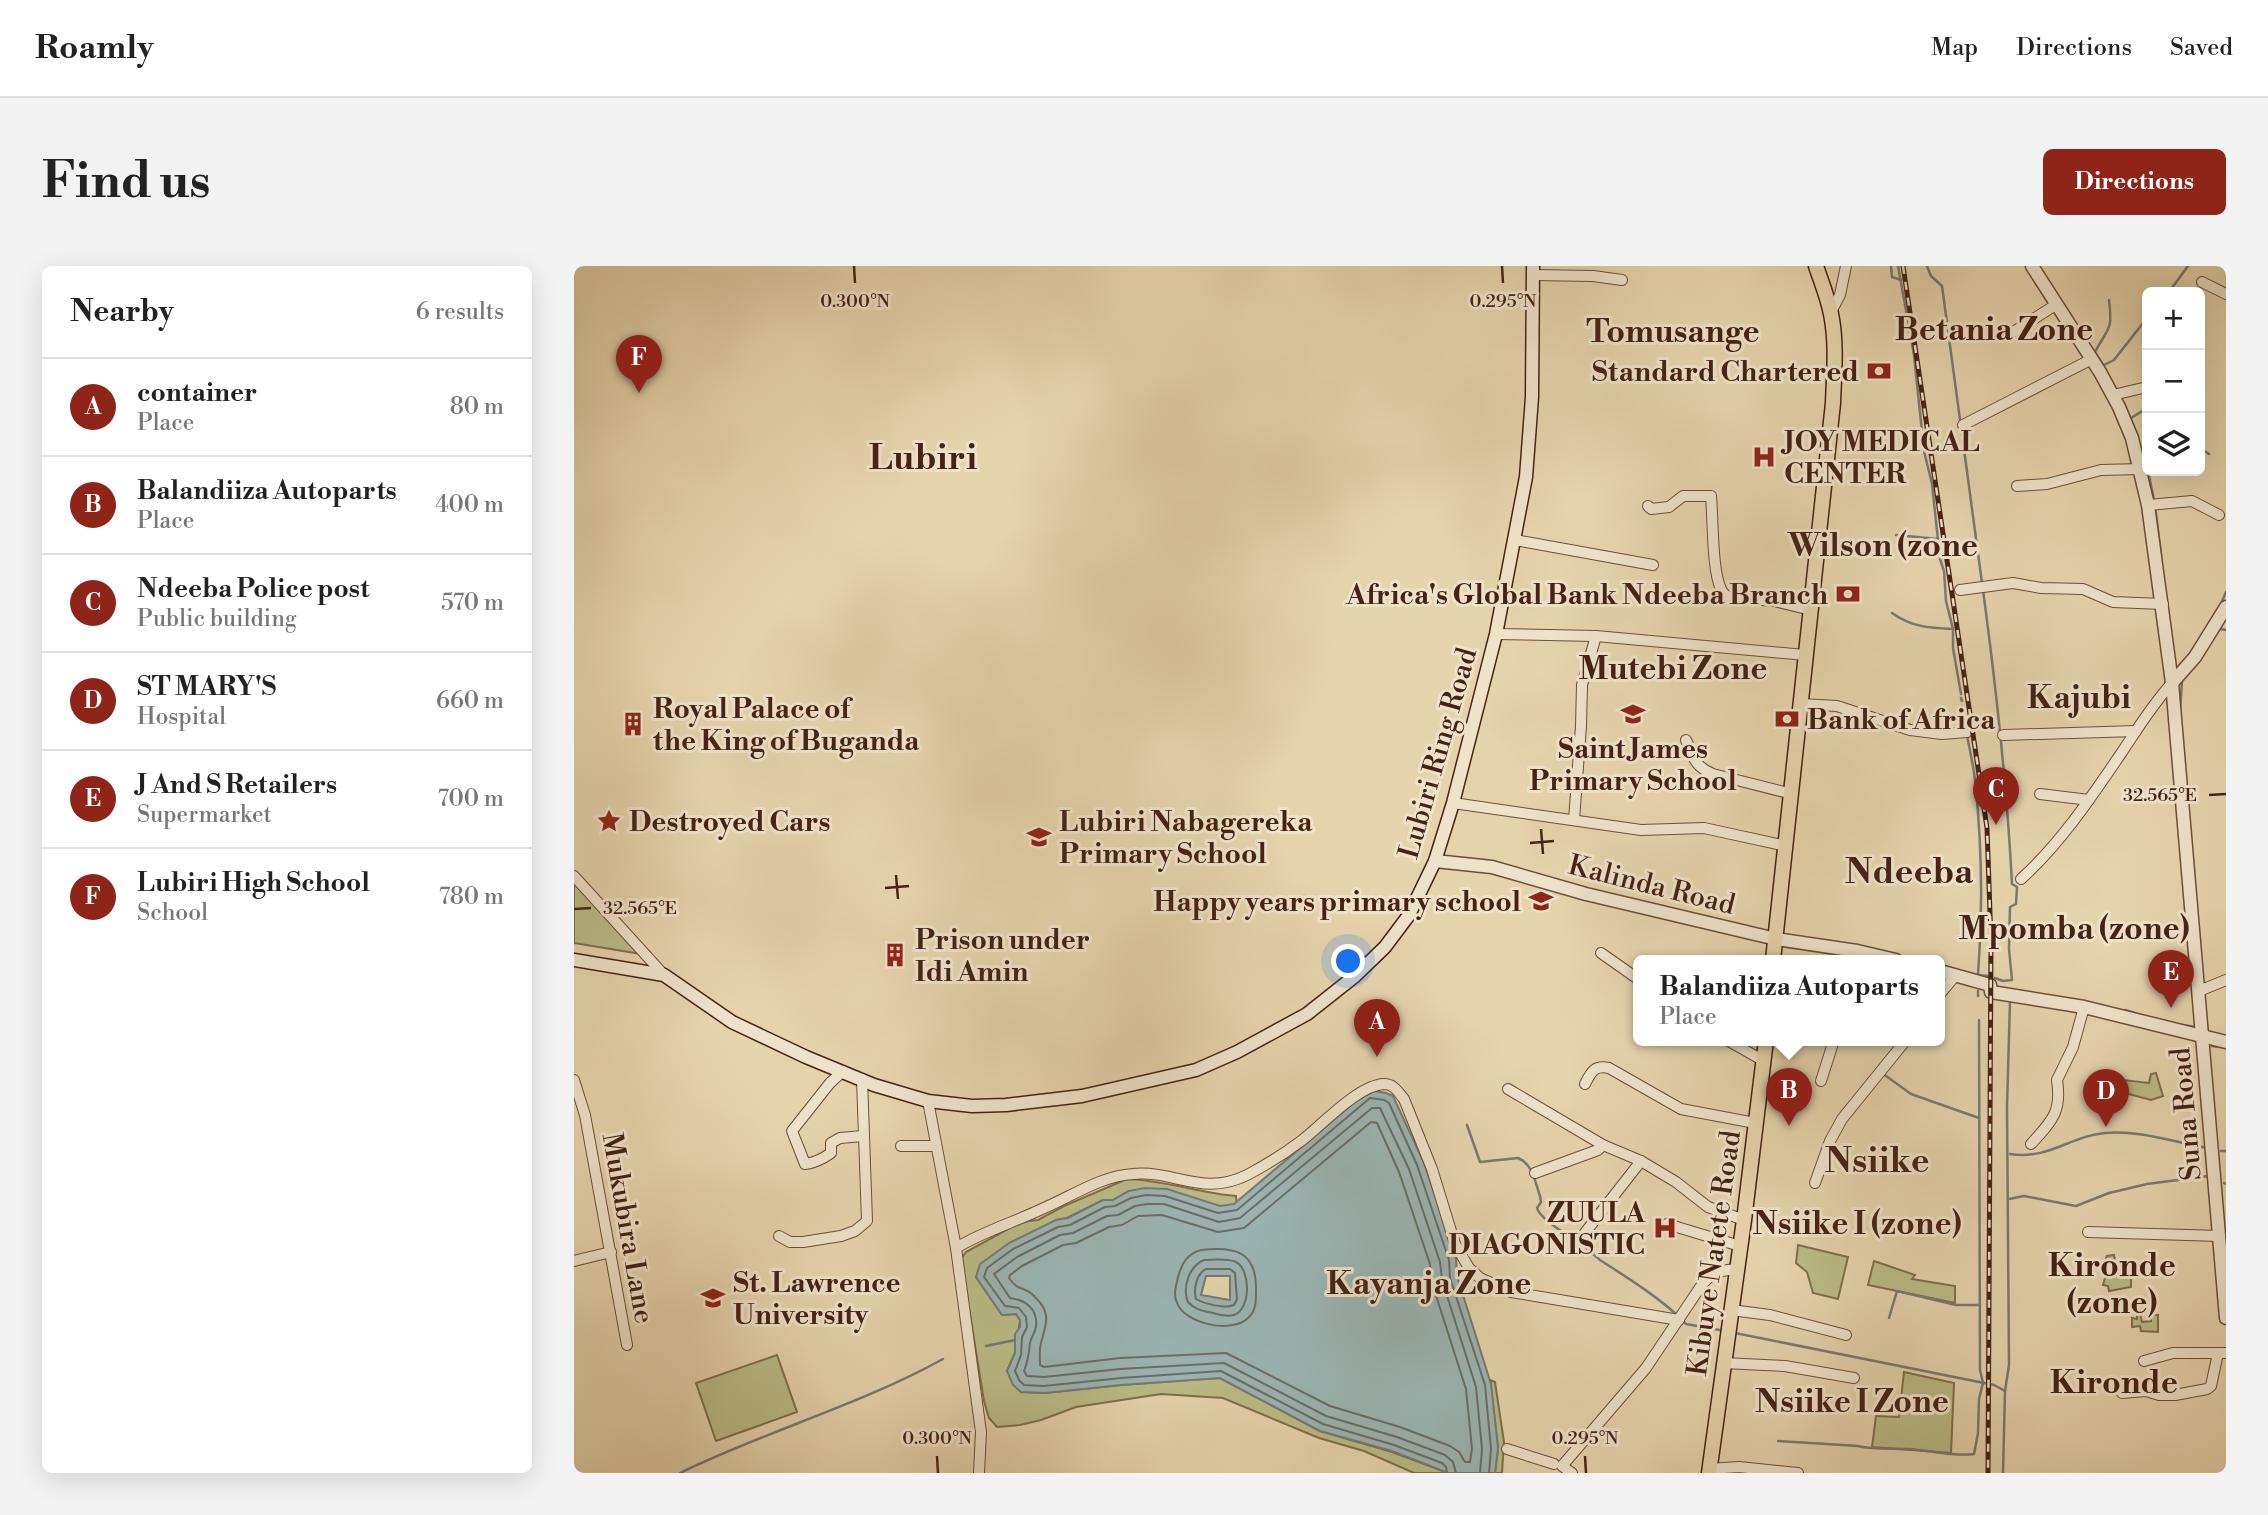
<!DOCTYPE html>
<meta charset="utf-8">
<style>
:root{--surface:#fff;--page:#f2f2f2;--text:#222;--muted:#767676;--line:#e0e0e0;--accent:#8f2418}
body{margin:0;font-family:"Libre Bodoni",serif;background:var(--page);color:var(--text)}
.controls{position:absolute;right:21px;top:21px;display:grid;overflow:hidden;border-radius:10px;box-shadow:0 7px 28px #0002}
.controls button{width:63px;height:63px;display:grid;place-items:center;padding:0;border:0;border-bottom:2px solid var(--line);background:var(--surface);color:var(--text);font:35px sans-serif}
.you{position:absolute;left:775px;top:696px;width:24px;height:24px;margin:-18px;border:5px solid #fff;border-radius:50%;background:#1a73e8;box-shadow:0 0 0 10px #1a73e833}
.badge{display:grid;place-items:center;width:46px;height:46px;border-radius:50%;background:var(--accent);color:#fff;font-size:23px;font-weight:700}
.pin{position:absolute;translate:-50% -58px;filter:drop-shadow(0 2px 4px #0008)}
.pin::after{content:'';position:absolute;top:37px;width:24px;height:21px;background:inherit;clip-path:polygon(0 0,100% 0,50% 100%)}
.popup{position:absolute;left:1059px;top:689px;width:312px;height:91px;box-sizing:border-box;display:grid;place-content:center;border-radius:10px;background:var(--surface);filter:drop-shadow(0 2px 5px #0005);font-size:23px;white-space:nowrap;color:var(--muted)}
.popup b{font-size:26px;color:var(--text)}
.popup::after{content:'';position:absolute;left:50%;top:100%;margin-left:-14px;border:14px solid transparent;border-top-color:var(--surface)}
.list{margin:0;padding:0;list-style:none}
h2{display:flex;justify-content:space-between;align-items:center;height:91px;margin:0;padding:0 28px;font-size:30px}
h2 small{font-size:23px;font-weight:400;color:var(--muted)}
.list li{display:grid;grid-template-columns:46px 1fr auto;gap:21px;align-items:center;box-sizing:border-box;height:98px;padding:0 28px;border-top:2px solid var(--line)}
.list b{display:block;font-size:26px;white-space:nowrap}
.list p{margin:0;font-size:23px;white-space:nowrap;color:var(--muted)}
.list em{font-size:23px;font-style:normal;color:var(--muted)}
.icon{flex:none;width:38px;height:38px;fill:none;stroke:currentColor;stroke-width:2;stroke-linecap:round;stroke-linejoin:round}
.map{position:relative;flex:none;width:1652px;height:1207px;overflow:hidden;border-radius:10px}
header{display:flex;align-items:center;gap:42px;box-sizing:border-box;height:98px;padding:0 35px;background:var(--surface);border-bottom:2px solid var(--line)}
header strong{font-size:33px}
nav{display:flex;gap:38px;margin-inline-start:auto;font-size:24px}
.intro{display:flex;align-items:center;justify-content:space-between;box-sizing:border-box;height:168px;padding:0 42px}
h1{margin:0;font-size:49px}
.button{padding:18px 32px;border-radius:10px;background:var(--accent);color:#fff;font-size:24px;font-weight:700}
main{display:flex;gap:42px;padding:0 42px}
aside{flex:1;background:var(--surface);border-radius:10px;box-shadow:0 7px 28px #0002}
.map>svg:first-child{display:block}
.green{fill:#babb86;stroke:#806e4d;stroke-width:2}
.water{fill:#9ab5b4;stroke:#787a74;stroke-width:2;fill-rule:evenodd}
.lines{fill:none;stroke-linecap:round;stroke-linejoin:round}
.shore{stroke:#706c64;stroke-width:2}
.stream{stroke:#787a74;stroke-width:2.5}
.minor-casing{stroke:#6d4e3a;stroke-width:12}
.tertiary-casing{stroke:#6d4e3a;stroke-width:15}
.secondary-casing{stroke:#452214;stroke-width:15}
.primary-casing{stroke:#452214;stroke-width:17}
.minor{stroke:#eee2c9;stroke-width:10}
.tertiary{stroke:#eee2c9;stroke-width:12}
.secondary{stroke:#eee2c9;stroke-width:12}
.primary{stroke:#e5d3ac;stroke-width:14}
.rail-casing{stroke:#452214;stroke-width:5}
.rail{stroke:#eee2c9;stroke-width:2.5;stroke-dasharray:8;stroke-linecap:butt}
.ticks{fill:none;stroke:#452214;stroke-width:2.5}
.labels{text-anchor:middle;stroke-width:6;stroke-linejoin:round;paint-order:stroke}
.poi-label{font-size:28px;font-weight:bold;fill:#452214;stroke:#eee2c9;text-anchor:start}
.street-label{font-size:28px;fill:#452214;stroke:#eee2c9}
.quarter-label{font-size:32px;font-weight:bold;fill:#452214;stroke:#eee2c9}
.district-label{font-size:35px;font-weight:bold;fill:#452214;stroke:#eee2c9}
.ticks-label{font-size:18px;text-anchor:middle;fill:#452214;stroke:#eee2c9;stroke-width:6;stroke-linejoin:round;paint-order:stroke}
</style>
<header>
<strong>Roamly</strong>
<nav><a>Map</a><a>Directions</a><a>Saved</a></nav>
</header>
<div class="intro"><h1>Find us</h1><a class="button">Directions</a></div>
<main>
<aside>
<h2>Nearby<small>6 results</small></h2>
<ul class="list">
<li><span class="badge">A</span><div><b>container</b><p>Place</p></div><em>80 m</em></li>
<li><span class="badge">B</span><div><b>Balandiiza Autoparts</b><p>Place</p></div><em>400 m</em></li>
<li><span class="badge">C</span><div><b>Ndeeba Police post</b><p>Public building</p></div><em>570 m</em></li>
<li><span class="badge">D</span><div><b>ST MARY'S</b><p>Hospital</p></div><em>660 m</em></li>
<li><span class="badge">E</span><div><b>J And S Retailers</b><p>Supermarket</p></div><em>700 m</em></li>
<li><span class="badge">F</span><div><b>Lubiri High School</b><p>School</p></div><em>780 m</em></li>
</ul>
</aside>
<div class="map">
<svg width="1652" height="1207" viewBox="0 0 1652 1207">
<rect width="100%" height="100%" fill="#e5d3ac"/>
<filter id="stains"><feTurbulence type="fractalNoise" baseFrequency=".00286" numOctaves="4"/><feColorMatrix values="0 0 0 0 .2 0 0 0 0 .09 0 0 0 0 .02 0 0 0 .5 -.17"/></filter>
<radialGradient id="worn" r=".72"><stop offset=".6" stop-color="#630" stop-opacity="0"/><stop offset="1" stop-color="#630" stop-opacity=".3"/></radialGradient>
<g class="green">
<polygon points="0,616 67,688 0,677"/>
<polygon points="1582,807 1589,830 1577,834 1547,826 1549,814 1575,817 1577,808"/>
<path d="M553 913C590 914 625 927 662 930L663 945 555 925 539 934H529L493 952 482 954 402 1011 428 1049 442 1048 446 1054 441 1087 433 1105 448 1126 471 1127 547 1119 646 1112 746 1165 818 1186 874 1207H840L790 1185 745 1172 649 1132 587 1128 502 1141 467 1154 446 1159 423 1161 415 1152 410 1135 387 993 392 986 447 956 464 954 490 940Z"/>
<polygon points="1224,979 1274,991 1264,1033 1239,1027 1233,1006 1222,997"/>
<polygon points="1540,989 1543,1010 1549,1009 1549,1000 1557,1002 1557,1021 1535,1025 1534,1020 1529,1019 1533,1005 1528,1001 1533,990"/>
<polygon points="1300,995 1341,1009 1338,1013 1381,1020 1381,1037 1294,1019"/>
<polygon points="1566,1048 1568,1056 1577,1055 1577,1049 1584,1049 1584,1066 1567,1065 1566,1060 1558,1061 1558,1052 1563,1053 1563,1049"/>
<polygon points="203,1089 223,1146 142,1175 122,1117"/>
<polygon points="1330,1106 1380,1117 1377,1187 1298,1181 1302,1150 1325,1151"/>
<polygon points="916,1114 921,1116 930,1176 928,1207 921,1207 924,1182"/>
</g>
<path class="water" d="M795 824 812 827 819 830 850 897 882 993 883 1010 917 1118 924 1182 921 1207H874L818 1185 746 1165 646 1112 547 1119 471 1127 447 1126 439 1119 433 1105 441 1087V1068L446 1061V1054L442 1048 428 1049 402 1011 406 998 435 977 482 954 494 952 529 934H539L555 925 571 922 593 923 646 940 660 938ZM632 1010H656V1034L627 1029Z"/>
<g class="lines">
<g class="shore">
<path d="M797 856 803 857 825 906 856 998 858 1017 892 1123 898 1183 896 1196H891L885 1186 876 1180 826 1161 756 1140 652 1087 546 1092 470 1101 466 1099C466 1093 465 1083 467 1077 472 1058 478 1047 461 1031 451 1019 445 1027 435 1012L436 1009 448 1000 489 979 502 977 535 961 548 959 564 950 588 949 644 966 670 962Z"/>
<path d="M627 984C660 980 682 985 682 1022 682 1033 683 1044 674 1052 658 1068 611 1058 603 1037 599 1028 602 1020 604 1011 608 997 613 988 627 984Z"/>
<path d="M630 994C639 994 654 992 662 996 677 1004 677 1043 660 1049 654 1051 646 1049 639 1047 629 1045 621 1044 614 1036 608 1022 615 1000 630 994Z"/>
<path d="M632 1003H656L661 1007 663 1033 660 1039C650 1043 631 1038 622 1033 619 1023 623 1007 632 1003Z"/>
<polyline points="873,1207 872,1201 868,1197 820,1179 749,1158 647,1105 547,1112 470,1120 450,1119 445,1114 441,1105 447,1089 448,1071 453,1061 452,1051 445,1042 431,1040 410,1011 413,1002 439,983 484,961 496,959 531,941 541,940 557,932 572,929 591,930 644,947 663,944 796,832 810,834 815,837 843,899 875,994 876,1012 911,1119 917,1183 915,1207"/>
<path d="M882 1207 879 1196 871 1189 823 1171 752 1150 650 1097 546 1103 470 1111 453 1110 450 1105C454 1095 455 1088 456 1077 457 1071 461 1067 462 1061 464 1043 452 1034 436 1032L420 1008 443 991 486 969 499 967 533 950 544 949 561 940 573 938H590L645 956 666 952 798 842H806L835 903 866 996 868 1014 902 1121 908 1183 906 1207"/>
</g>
<g class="stream">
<polyline points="1317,0 1318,11 1327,14"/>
<polyline points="1324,0 1340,89 1350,185 1358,218 1366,293 1370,305 1372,335 1379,363 1379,382 1387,428"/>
<polyline points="1353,0 1357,10 1368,20 1408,317"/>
<polyline points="1595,26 1614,0"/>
<polyline points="1530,99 1540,94 1573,52"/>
<path d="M1532 104 1521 86C1534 61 1539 66 1535 34"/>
<polyline points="1554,154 1573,142"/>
<polyline points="1626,182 1635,188"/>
<polyline points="1570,189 1573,197"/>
<polyline points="1574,205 1580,234"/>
<polyline points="1576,209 1604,205"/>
<polyline points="1581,240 1587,289"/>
<polyline points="1322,269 1364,273"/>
<path d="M1409 324C1422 421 1433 519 1438 618L1443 621 1442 638 1436 641 1435 683 1438 714 1429 715 1421 712"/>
<polyline points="1646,340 1652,326"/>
<path d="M1318 347C1337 361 1356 362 1378 363"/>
<polyline points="1643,367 1646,363 1652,364"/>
<polyline points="1387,432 1388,435"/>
<path d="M1388 440C1391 465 1398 489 1401 514 1408 579 1409 644 1404 709L1414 710"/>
<polyline points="1606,446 1608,415"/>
<polyline points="1404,725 1404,730"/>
<polyline points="1551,744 1561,747"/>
<polyline points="1608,759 1622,761"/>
<polyline points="1638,780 1645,781"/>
<polyline points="1308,807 1337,828 1405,852"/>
<path d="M893 859 906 896 944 892C959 898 961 916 966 930L967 936 963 942C966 953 990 967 1000 973 1009 978 1017 987 1026 994 1052 1011 1080 1028 1103 1049"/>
<polyline points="1647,885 1652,885"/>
<path d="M1436 888C1475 894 1496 870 1531 867 1566 864 1599 876 1633 882"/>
<polyline points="1650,917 1652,918"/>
<polyline points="1435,933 1450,930 1502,940 1535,927 1573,918 1635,910"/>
<polyline points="1315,1052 1323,1025 1382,1039 1406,1039"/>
<polyline points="1108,1053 1112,1058 1151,1065"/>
<polyline points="1161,1067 1420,1119 1431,1125"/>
<polyline points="412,1080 441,1074"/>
<path d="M1204 1175 1284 1180C1300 1184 1318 1182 1334 1183 1355 1184 1380 1191 1400 1188L1404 1167 1405 1133 1409 1117 1406 1104 1405 754"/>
<path d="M106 1207C192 1165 286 1139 369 1093"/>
<polyline points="1429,1207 1431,1125 1435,1099 1433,841 1436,735"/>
</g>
<g class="minor-casing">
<g id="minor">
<polyline points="959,9 1019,10 1048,14"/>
<polyline points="1628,16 1652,28"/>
<polyline points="1257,46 1266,29 1272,0"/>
<polyline points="1433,70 1483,38"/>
<polyline points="1539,129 1573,121"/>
<polyline points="1389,159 1518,93"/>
<polyline points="1443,220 1473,218 1527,204 1567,203"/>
<polyline points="1574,239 1618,235 1645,249"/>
<path d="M1074 240 1077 243 1095 241 1109 230H1137C1139 252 1138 305 1147 323 1149 328 1151 329 1154 331L1200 335 1237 344"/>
<polyline points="941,274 1079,299"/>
<polyline points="1386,324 1439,317 1467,322 1509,323 1539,336 1589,338"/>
<polyline points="922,368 1022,370 1231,389"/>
<polyline points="1227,438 1263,440 1336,464 1368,468 1393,466"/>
<polyline points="1429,469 1562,465"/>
<path d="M1112 474C1120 492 1120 500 1139 508L1218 528"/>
<polyline points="1466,528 1515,534"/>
<polyline points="879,537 1067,564 1130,562 1212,580"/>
<polyline points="1000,554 1007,460 1008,419 1022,370"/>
<polyline points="0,610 90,709"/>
<path d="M1447 613C1487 577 1518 530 1548 486 1564 462 1578 439 1598 417"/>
<polyline points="1027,687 1064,713"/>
<polyline points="1625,725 1652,714"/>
<polyline points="1366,728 1381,710"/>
<polyline points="1153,774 1190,795"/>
<path d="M269 805 256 817 218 865 231 898C240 897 250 892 257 887V877L266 872 289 870"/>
<polyline points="0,814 11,849 53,1079"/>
<polyline points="1247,815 1260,774"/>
<path d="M1011 818C1017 806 1020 799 1035 802L1107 843 1181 857"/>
<polyline points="934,823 1029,879 1067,895 1102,916 1134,941 1170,954"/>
<polyline points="354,835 382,982 407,1166 405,1207"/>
<path d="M1457 878C1478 855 1488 846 1483 814L1499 781 1510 741"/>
<polyline points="327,880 362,880"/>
<polyline points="961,907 1024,884 1029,879"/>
<polyline points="1241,917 1256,875 1268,853 1332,774"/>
<polyline points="1093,958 1166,980"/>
<polyline points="1514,966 1646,970"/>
<polyline points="1010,968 1067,895"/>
<polyline points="205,970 216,976 229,976 267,970 281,965 293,955 288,813"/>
<path d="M382 982C410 965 441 956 470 942 498 930 527 910 559 908 601 904 629 931 673 909 692 899 710 888 727 875 747 860 784 819 810 818 820 818 824 826 830 833L858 903 881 978 895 1002 906 1012 937 1026 1105 1054"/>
<polyline points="0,995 37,986"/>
<polyline points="1157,1044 1196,1049 1272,1069"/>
<polyline points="1570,1095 1599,1087 1652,1087"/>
<polyline points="1149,1097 1211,1100 1280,1112"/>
<polyline points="1548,1127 1572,1125 1585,1129 1601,1129 1633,1123 1637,1120 1644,1087"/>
<polyline points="933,1183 980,1198"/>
<polyline points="1135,1203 1165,1201 1224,1207"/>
<path d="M998 1207 988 1200 1072 1102 1127 1020C1139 1005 1144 1005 1163 1003"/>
</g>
</g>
<g class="tertiary-casing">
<g id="tertiary">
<polyline points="1458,0 1526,106 1545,141 1558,172 1574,239 1598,417 1652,1052"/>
<polyline points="1598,417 1621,391 1652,341"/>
<polyline points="861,595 918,601 1012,628 1202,673 1283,685 1322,694"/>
<polyline points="1366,705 1416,719 1417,726 1510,741 1652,776"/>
</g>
</g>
<g class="secondary-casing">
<polyline id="secondary" points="0,694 90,709 158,756 232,791 300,819 354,835 398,840 432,839 508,830 622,804 663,786 733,748 781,710 811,681 835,649 861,595 879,537 922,368 952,211 958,131 959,0"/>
</g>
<g class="primary-casing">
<g id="primary">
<path d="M1199 694 1259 137C1260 108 1263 77 1257 48 1254 32 1247 15 1242 0"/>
<polyline points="1135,1207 1170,954 1192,774"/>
</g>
</g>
<use href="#minor" class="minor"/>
<use href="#tertiary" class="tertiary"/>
<use href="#secondary" class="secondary"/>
<use href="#primary" class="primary"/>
<g class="rail-casing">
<polyline id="rail" points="1329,0 1413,562 1417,676 1414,1207"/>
</g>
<use href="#rail" class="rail"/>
</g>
<path class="ticks" d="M280 0 281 17M928 0 929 17M1635 529 1652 528M967 563 969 588M956 577 980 575M322 609 324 633M311 622 335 620M0 643 17 642M363 1190 364 1207M1011 1190 1012 1207"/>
<defs>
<g id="bank-bare" transform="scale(1.89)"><path d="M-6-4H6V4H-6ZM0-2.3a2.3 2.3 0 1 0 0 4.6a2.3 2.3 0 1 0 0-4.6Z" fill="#8f2418" stroke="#eee2c9" stroke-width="2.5" paint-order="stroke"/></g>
<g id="hospital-bare" transform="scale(1.89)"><path d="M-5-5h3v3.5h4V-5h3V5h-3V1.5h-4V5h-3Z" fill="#8f2418" stroke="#eee2c9" stroke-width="2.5" paint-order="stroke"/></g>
<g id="school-bare" transform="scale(1.89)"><path d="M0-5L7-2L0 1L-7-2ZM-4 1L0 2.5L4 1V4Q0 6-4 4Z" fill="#8f2418" stroke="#eee2c9" stroke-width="2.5" paint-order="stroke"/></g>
<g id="building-bare" transform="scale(1.89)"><path d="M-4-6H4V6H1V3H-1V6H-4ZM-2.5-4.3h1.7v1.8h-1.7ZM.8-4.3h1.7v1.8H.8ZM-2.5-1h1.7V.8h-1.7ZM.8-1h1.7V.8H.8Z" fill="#8f2418" stroke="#eee2c9" stroke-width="2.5" paint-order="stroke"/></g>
<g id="sight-bare" transform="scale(1.89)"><path d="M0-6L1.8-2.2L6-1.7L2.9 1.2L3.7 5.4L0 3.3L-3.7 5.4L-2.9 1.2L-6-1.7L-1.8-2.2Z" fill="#8f2418" stroke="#eee2c9" stroke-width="2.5" paint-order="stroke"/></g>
<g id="university-bare" transform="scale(1.89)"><path d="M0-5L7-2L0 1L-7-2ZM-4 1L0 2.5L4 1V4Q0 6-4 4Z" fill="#8f2418" stroke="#eee2c9" stroke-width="2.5" paint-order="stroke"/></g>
</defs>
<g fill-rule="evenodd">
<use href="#bank-bare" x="1305" y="105"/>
<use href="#hospital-bare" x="1190" y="191"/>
<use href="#bank-bare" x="1274" y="328"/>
<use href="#school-bare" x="1059" y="448"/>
<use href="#bank-bare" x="1213" y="453"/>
<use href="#building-bare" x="59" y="458"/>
<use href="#sight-bare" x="35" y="555"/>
<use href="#school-bare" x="465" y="571"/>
<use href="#school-bare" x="967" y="635"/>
<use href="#building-bare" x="321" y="689"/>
<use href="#hospital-bare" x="1091" y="962"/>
<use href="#university-bare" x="139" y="1032"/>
</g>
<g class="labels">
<g class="poi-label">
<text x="1285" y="115" text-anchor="end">Standard Chartered</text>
<text x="1210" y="185">JOY MEDICAL<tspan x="1210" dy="32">CENTER</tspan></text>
<text x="1254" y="338" text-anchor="end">Africa's Global Bank Ndeeba Branch</text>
<text x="79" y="452">Royal Palace of<tspan x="79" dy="32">the King of Buganda</tspan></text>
<text x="1233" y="463">Bank of Africa</text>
<text x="1059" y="492" text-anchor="middle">Saint James<tspan x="1059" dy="32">Primary School</tspan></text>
<text x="55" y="565">Destroyed Cars</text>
<text x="485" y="565">Lubiri Nabagereka<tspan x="485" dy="32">Primary School</tspan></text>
<text x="947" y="645" text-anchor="end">Happy years primary school</text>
<text x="341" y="683">Prison under<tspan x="341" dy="32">Idi Amin</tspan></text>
<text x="1071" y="956" text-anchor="end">ZUULA<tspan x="1071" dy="32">DIAGONISTIC</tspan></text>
<text x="159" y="1026">St. Lawrence<tspan x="159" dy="32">University</tspan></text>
</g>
<g class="street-label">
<text transform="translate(863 487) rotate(-74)" y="10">Lubiri Ring Road</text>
<text transform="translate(1078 618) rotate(14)" y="10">Kalinda Road</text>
<text transform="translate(1611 848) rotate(-95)" y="10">Suna Road</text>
<text transform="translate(55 962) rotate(80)" y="10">Mukubira Lane</text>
<text transform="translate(1139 987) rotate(-82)" y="10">Kibuye Natete Road</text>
</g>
<g class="quarter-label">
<text x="1420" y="74">Betania Zone</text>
<text x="1099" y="76">Tomusange</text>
<text x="1309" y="290">Wilson (zone</text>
<text x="1099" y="413">Mutebi Zone</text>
<text x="1505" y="442">Kajubi</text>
<text x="1500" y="673">Mpomba (zone)</text>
<text x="1283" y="968">Nsiike I (zone)</text>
<text x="1538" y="1010">Kironde<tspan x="1538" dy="37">(zone)</tspan></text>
<text x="855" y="1028">Kayanja Zone</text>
<text x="1540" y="1127">Kironde</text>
<text x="1278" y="1146">Nsiike I Zone</text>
</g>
<g class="district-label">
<text x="349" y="203">Lubiri</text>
<text x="1335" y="617">Ndeeba</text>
<text x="1303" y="906">Nsiike</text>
</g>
</g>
<g class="ticks-label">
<text x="281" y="41">0.300°N</text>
<text x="929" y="41">0.295°N</text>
<text x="1586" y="535">32.565°E</text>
<text x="66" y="648">32.565°E</text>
<text x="363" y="1178">0.300°N</text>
<text x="1011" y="1178">0.295°N</text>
</g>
<rect width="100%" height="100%" filter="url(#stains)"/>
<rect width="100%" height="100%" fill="url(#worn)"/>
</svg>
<div class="controls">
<button>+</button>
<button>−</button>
<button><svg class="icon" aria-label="layers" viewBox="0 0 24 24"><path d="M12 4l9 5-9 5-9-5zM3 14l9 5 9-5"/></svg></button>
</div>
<div class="you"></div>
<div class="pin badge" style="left:803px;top:791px">A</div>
<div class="pin badge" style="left:1215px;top:860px">B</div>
<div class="popup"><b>Balandiiza Autoparts</b>Place</div>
<div class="pin badge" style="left:1422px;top:559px">C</div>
<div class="pin badge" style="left:1532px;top:861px">D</div>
<div class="pin badge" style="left:1597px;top:742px">E</div>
<div class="pin badge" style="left:65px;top:127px">F</div>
</div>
</main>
